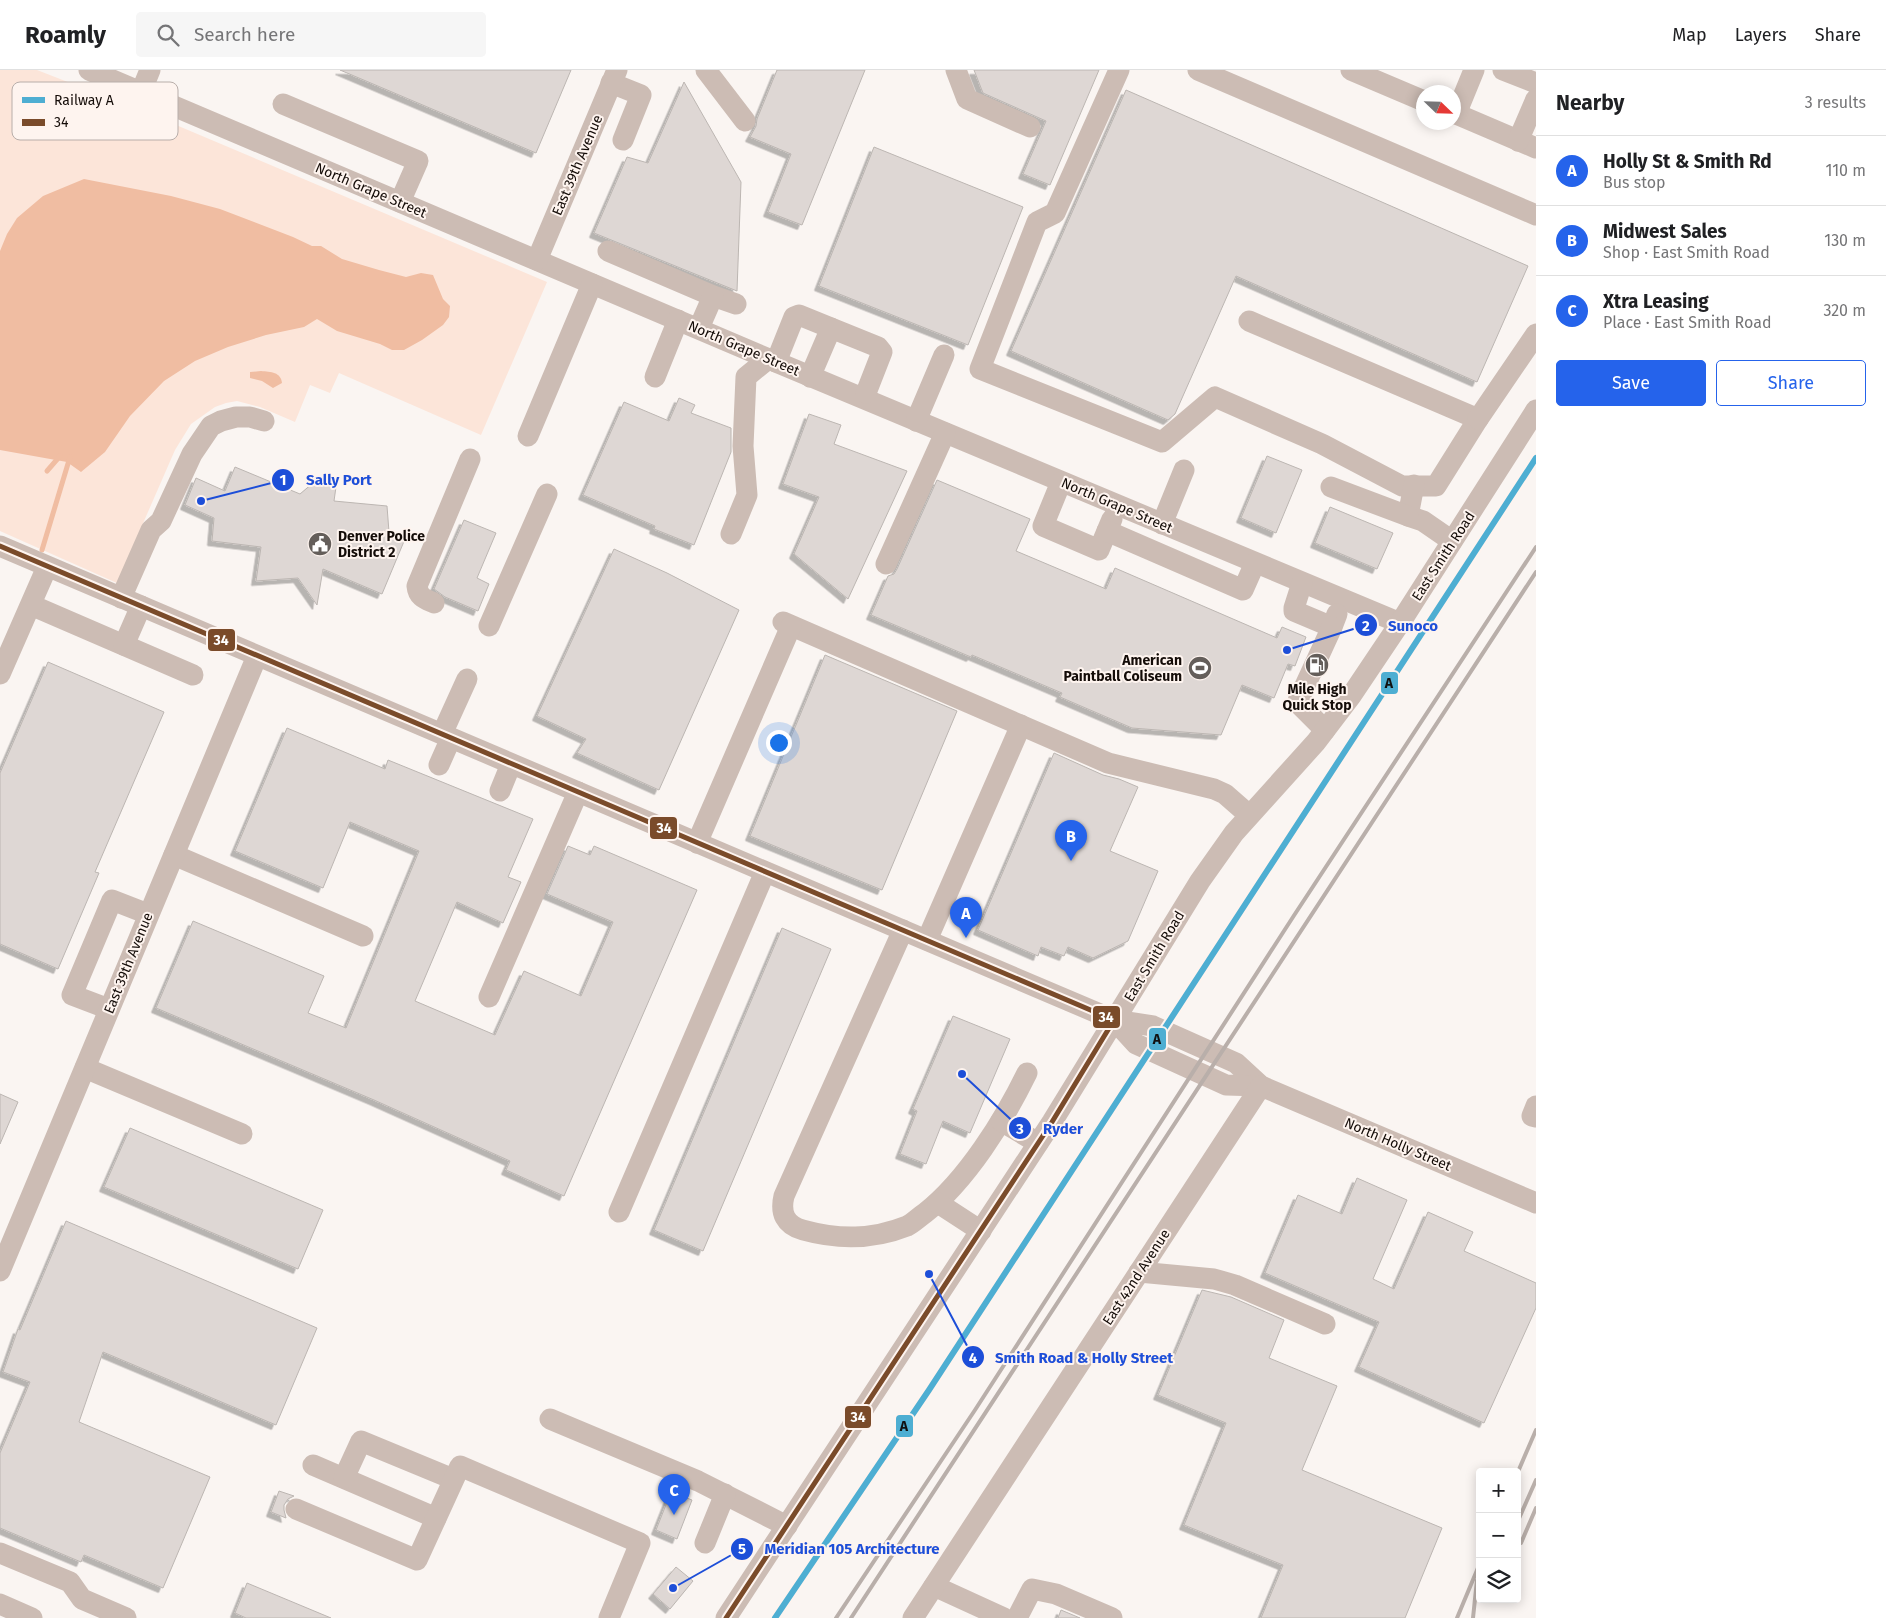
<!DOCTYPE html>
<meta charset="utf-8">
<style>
:root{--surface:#fff;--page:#f6f6f6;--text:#202124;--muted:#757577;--line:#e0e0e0;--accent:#2563eb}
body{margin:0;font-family:"Fira Sans",sans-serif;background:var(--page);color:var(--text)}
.controls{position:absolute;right:15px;bottom:15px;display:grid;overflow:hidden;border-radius:5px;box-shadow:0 2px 12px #0003}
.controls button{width:45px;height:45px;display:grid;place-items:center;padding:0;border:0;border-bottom:1px solid var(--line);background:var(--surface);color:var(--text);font:25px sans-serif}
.compass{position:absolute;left:1416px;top:15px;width:45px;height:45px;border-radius:50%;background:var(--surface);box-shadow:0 2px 12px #0003;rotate:113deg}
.you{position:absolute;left:778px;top:672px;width:18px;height:18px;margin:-12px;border:4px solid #fff;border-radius:50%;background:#1a73e8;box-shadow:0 0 0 8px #1a73e833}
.badge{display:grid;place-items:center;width:32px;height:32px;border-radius:50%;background:var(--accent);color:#fff;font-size:16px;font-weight:700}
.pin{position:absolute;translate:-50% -41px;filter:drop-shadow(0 1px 2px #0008)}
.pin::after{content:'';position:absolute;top:26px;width:18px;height:15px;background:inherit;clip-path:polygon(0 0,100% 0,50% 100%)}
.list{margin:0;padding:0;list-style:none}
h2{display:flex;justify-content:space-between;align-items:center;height:65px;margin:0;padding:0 20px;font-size:21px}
h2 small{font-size:16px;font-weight:400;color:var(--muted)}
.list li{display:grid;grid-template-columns:32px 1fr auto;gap:15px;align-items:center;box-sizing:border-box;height:70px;padding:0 20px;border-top:1px solid var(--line)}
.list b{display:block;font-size:19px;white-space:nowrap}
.list p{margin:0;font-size:16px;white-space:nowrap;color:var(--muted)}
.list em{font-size:16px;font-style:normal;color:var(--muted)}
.actions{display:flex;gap:10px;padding:15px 20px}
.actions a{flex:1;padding:11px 0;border:1px solid var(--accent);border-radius:5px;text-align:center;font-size:18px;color:var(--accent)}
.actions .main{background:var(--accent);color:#fff}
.icon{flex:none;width:28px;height:28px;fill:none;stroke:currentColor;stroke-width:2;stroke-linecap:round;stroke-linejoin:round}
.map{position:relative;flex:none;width:1536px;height:1548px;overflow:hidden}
header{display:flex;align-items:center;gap:30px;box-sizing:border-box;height:70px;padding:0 25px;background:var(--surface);border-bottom:1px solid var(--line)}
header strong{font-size:24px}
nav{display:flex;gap:28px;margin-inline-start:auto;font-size:18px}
.search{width:350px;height:45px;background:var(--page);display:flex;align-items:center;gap:12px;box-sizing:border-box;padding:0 18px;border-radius:5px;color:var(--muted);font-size:19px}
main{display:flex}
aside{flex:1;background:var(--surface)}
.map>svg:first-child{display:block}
.green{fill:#fce5d9}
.water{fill:#f0bda2}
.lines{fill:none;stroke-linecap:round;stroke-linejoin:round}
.stream{stroke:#f0bda2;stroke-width:5}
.building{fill:#ded7d4;stroke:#bcb6b2;filter:url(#shadow)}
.minor{stroke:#ccbcb4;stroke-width:21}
.rail{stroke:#b9afaa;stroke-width:4}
.bus-1-casing{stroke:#fef4ef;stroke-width:9}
.bus-1{stroke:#7a4b2a;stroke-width:5}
.rail-1-casing{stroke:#fef4ef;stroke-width:10}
.rail-1{stroke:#4eaed2;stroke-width:6}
.labels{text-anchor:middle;stroke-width:4;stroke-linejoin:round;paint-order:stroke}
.street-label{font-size:14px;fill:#140c08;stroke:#fef4ef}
.poi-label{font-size:14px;font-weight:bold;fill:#140c08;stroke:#fef4ef;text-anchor:start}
.key{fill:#fef4ef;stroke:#b8aeaa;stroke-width:1}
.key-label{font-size:14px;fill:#140c08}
.leader{fill:none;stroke:#1d4ed8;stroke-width:2}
.callout-dot{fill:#1d4ed8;stroke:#fef4ef;stroke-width:2}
.mark-label{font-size:15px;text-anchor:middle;font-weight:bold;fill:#fff}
.callout-label{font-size:15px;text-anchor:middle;font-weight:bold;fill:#1d4ed8;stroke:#fef4ef;stroke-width:4;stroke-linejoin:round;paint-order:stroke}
.line-badge{stroke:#fef4ef;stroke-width:2}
.badge-label{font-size:14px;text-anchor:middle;font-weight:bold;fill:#fff}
.pale-badge-label{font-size:14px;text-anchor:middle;font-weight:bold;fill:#111}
</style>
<header>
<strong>Roamly</strong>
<div class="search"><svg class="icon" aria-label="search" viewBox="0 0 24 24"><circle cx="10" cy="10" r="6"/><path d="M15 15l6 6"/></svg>Search here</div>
<nav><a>Map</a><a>Layers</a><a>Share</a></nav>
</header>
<main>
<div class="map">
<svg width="1536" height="1548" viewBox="0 0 1536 1548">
<defs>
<filter id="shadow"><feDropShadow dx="-4.5" dy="4.5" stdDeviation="0" flood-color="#0004"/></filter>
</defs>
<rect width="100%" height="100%" fill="#faf5f2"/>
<polygon class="green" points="0,0 37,0 150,44 547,212 481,365 339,303 330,323 310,315 295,352 260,337 237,331 226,333 215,337 191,354 175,380 117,513 0,461"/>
<g class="water">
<polygon points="84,109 171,126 220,139 293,167 312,176 321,176 342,189 379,200 406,207 421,203 433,205 443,229 450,236 449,247 443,255 422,270 404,280 392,280 380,274 337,261 317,249 304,257 266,265 228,277 195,291 164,311 130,346 105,382 81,402 67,392 0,380 0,181 7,164 17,148 43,126"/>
<path d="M261 301C271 302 281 302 282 313L273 318 262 311 250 308V302Z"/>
</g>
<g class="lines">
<g class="stream">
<polyline points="47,401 60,386"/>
<polyline points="42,480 70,387"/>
</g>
</g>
<g class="building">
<polygon points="340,0 571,0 536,83"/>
<polygon points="777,0 865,0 802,155 768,142 791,84 750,67 756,56 757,49"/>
<polygon points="974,0 1099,0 1050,115 1023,104 1046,51 983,23"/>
<polygon points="684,12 741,112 737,221 594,163 627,87 648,93"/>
<polygon points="1126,20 1528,196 1477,312 1236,206 1175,344 1168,350 1011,281"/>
<polygon points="874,77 1023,137 968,275 819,216"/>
<polygon points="679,328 695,335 691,343 731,358 731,382 694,475 654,459 655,456 583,425 624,332 669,351"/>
<polygon points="809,344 841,355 834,374 907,401 848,529 794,484 819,427 783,414"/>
<polygon points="1267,386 1302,400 1276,463 1241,448"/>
<polygon points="235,397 300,424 313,413 336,417 334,431 387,436 389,462 405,469 382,524 323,499 317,535 298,508 256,511 261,477 212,471 214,448 185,435 196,408 225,421"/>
<polygon points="937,410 1030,449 1016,481 1106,519 1115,498 1277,568 1282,557 1306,567 1295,596 1288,594 1274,628 1242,615 1221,665 1132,658 1060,627 1062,623 972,585 971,587 871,545 888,506 894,504 897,499"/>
<polygon points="1330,437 1393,463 1377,499 1315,473"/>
<polygon points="464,450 496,463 477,508 489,514 478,541 445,527 434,519"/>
<polygon points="614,479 667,503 739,540 659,720 577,683 586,669 537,646"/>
<polygon points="825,585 957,641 882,820 750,766"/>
<polygon points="48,592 164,642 95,802 99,803 58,899 0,874 0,703"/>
<polygon points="287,658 385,699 388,690 533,749 508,807 521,812 503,853 457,832 415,931 495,965 524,901 581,926 613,852 547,824 568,776 590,785 594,776 697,820 564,1126 506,1100 510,1091 374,1030 156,938 193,851 324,906 308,943 346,958 419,781 350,752 323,818 235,781"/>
<polygon points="1054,683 1103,705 1119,709 1138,717 1110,781 1158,801 1128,871 1093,888 1068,877 1064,886 1041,877 1038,886 978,860"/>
<polygon points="782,858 831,879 703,1181 654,1160"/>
<polygon points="953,946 1010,969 970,1063 943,1051 926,1094 900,1084 917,1041 913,1039"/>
<polygon points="0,1024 18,1032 0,1074"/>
<polygon points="130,1058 323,1140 298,1199 104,1117"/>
<polygon points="1357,1108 1407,1130 1373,1209 1394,1219 1428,1142 1473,1162 1464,1181 1536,1213 1536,1238 1484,1353 1359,1297 1379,1252 1265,1203 1298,1125 1342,1144"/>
<polygon points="66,1151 317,1258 276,1355 103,1282 79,1352 210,1407 163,1518 84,1485 81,1492 0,1458 0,1383 30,1312 3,1302 18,1259 20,1260"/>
<polygon points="1202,1220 1231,1227 1284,1250 1269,1288 1337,1316 1302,1400 1442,1458 1405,1548 1261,1548 1283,1495 1184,1455 1226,1353 1158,1325"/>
<polygon points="279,1421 294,1426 288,1429 284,1435 284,1440 286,1448 271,1442"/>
<polygon points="671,1422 692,1430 677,1469 656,1460"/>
<polygon points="676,1497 693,1511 670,1539 653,1524"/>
<polygon points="247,1513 331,1548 246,1548 235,1543"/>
<polygon points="1061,1540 1080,1548 1058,1548"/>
</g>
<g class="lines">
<g class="minor">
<polyline points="89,0 776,292 1400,553"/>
<polyline points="706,0 745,51"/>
<polyline points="956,0 967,29 1030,57"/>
<polyline points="1119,0 1055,143 1037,152 980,299 1162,372 1215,327 1322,374 1402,416 1436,416 1478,349 1249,251"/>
<polyline points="1198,0 1536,145"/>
<polyline points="1351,0 1424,31"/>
<polyline points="1503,0 1536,13"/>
<polyline points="611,13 641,25 623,70"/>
<polyline points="141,22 150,0"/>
<polyline points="283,34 418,91 400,132"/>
<polyline points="1454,43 1536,78"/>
<polyline points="1456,44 1474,0"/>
<polyline points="1518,71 1536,29"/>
<polyline points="608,181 713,226 736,234"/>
<polyline points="537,190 617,0"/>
<polyline points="699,258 713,226"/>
<polyline points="776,292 794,247 799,245 831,258"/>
<polyline points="655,307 678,250"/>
<polyline points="810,307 831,258 878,277 882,282 866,323"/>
<polyline points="1478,349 1536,264"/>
<polyline points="916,351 944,285"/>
<polyline points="528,366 592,214"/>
<polyline points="1061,412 1043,456 1099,480 1112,449"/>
<polyline points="1414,415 1408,446 1423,451 1452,471"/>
<polyline points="1331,417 1408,446"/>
<polyline points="1162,454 1184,400"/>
<polyline points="1107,461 1243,520 1255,493"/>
<polyline points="731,464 747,425 743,376 746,307 768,289"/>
<polyline points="0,476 1114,950 1153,956 1236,993 1261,1016 1536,1133"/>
<polyline points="886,494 945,363"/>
<polyline points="1302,513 1294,538 1294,541 1332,557 1337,544"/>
<polyline points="121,528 151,460 161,451 192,384 211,356 221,351 236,347 250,347 264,351"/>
<path d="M434 533C425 529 418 527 417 516L470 389"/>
<polyline points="31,535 193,605"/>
<polyline points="783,552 1108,693 1214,719 1225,724 1249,745"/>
<polyline points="489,556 547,424"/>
<polyline points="124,575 141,536"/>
<polyline points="0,604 47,497"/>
<polyline points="1325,660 1299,634 1298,631 1332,557"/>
<polyline points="442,664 467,609"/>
<polyline points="439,695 451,668"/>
<polyline points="500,721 511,694"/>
<polyline points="697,773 791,556"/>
<polyline points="174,785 363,866"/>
<path d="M903 860 784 1126C780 1143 785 1155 803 1160 839 1170 872 1170 907 1156 913 1153 919 1147 925 1143 967 1110 1004 1050 1027 1003"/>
<polyline points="927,870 1021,655"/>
<polyline points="489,927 578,722"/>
<polyline points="109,939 72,925 112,830 148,844"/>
<polyline points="1114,950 1136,974 1226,1015 1261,1016"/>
<polyline points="85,998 242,1064"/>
<polyline points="1536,1036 1532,1046 1536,1047"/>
<polyline points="1001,1051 1038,1073"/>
<polyline points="938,1133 981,1161"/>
<polyline points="619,1142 765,802"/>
<polyline points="0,1201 257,586"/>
<polyline points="1139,1202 1214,1209 1235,1215 1325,1254"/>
<polyline points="550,1349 698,1411 787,1456"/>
<polyline points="313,1395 436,1448"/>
<polyline points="344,1408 361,1371 453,1409"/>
<polyline points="296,1439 417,1490 460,1396 640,1473 609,1548"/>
<polyline points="705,1473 725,1424"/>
<polyline points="0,1483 70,1512 82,1529 126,1548"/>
<polyline points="934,1516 1004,1548"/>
<polyline points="0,1534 32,1548"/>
<polyline points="726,1548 1052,1052 1200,811 1234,763 1316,672 1351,626 1400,553 1536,340"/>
<polyline points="913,1548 1261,1016"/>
<polyline points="1017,1548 1032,1519 1056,1524 1112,1548"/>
</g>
<g class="rail">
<polyline points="1517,1404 1536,1360"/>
<polyline points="1517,1453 1536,1410"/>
<polyline points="1521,1473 1536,1438"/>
<polyline points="836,1548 975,1340 1293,847 1536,477"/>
<polyline points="851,1548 1536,502"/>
<polyline points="1457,1548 1480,1493"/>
<polyline points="1473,1548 1477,1510"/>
</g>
<g class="bus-1-casing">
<polyline id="bus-1" points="0,476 1114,950 1052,1052 726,1548"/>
</g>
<use href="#bus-1" class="bus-1"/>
<g class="rail-1-casing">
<polyline id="rail-1" points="775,1548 929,1320 1536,388"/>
</g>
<use href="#rail-1" class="rail-1"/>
</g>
<defs>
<g id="civic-disc" transform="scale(1.25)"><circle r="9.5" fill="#645e5a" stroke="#fef4ef"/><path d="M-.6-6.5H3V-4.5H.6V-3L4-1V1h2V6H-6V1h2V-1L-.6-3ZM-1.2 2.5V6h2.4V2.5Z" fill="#fff"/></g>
<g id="fuel-disc" transform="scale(1.25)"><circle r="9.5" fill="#645e5a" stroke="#fef4ef"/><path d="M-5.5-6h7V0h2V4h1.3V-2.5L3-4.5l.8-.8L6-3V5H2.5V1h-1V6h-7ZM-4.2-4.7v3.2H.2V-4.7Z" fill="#fff"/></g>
<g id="stadium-disc" transform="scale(1.25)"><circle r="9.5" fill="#645e5a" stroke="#fef4ef"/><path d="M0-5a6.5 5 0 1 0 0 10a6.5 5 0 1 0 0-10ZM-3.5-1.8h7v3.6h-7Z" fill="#fff"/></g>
</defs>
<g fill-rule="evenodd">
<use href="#civic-disc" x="320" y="474"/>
<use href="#fuel-disc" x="1317" y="595"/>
<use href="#stadium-disc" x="1200" y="598"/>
</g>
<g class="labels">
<g class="street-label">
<text transform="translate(577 95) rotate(-67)" y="5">East 39th Avenue</text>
<text transform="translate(371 120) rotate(23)" y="5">North Grape Street</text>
<text transform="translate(744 278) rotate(23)" y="5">North Grape Street</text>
<text transform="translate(1117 435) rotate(23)" y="5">North Grape Street</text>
<text transform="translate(1443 486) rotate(-57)" y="5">East Smith Road</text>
<text transform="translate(1154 886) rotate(-59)" y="5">East Smith Road</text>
<text transform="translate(128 893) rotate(-68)" y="5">East 39th Avenue</text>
<text transform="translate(1398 1074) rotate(23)" y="5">North Holly Street</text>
<text transform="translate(1136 1207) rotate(-57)" y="5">East 42nd Avenue</text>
</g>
<g class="poi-label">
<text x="338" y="471">Denver Police<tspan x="338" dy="16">District 2</tspan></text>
<text x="1182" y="595" text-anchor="end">American<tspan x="1182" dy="16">Paintball Coliseum</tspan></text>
<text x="1317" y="624" text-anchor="middle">Mile High<tspan x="1317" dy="16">Quick Stop</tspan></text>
</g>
</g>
<rect x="12" y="12" width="166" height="58" rx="8" class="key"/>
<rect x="22" y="27" width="23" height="6" fill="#4eaed2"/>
<rect x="22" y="49" width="23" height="7" fill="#7a4b2a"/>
<g class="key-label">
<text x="54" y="35">Railway A</text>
<text x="54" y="57">34</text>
</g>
<path class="leader" d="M201 431L283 410M1287 580L1366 555M962 1004L1020 1058M929 1204L973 1287M673 1518L742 1479"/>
<g class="callout-dot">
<circle cx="201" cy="431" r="5"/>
<circle cx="1287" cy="580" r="5"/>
<circle cx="962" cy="1004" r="5"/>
<circle cx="929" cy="1204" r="5"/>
<circle cx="673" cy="1518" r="5"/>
<circle cx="283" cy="410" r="12"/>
<circle cx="1366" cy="555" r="12"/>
<circle cx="1020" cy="1058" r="12"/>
<circle cx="973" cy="1287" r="12"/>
<circle cx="742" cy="1479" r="12"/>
</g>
<g class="mark-label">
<text x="283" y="415">1</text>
<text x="1366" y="561">2</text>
<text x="1020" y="1064">3</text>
<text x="973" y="1293">4</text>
<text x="742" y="1484">5</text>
</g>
<g class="callout-label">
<text x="339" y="415">Sally Port</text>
<text x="1413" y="561">Sunoco</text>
<text x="1063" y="1064">Ryder</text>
<text x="1084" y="1293">Smith Road &amp; Holly Street</text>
<text x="852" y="1484">Meridian 105 Architecture</text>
</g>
<g class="line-badge">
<rect x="207" y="558" width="29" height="24" rx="5" fill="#7a4b2a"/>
<rect x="1380" y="601" width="19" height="24" rx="5" fill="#4eaed2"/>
<rect x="649" y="746" width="29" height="24" rx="5" fill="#7a4b2a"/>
<rect x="1092" y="935" width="29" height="24" rx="5" fill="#7a4b2a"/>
<rect x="1148" y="957" width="19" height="24" rx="5" fill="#4eaed2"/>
<rect x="844" y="1335" width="28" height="24" rx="5" fill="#7a4b2a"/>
<rect x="895" y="1344" width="19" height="24" rx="5" fill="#4eaed2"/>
</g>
<g class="badge-label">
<text x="221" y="575">34</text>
<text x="664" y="763">34</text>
<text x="1106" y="952">34</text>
<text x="858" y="1352">34</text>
</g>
<g class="pale-badge-label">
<text x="1389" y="618">A</text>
<text x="1157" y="974">A</text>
<text x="904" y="1361">A</text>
</g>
</svg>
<div class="controls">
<button>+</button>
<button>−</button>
<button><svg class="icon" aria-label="layers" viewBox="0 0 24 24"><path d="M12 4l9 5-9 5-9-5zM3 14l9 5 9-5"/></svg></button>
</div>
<svg class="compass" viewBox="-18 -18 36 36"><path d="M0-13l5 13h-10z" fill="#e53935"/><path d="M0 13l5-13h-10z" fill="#757577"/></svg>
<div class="you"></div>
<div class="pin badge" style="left:966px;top:868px">A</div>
<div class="pin badge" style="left:1071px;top:791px">B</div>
<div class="pin badge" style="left:674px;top:1445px">C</div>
</div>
<aside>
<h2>Nearby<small>3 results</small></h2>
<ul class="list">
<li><span class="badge">A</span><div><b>Holly St &amp; Smith Rd</b><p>Bus stop</p></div><em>110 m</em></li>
<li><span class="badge">B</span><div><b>Midwest Sales</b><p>Shop · East Smith Road</p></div><em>130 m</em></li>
<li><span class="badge">C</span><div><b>Xtra Leasing</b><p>Place · East Smith Road</p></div><em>320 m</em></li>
</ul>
<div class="actions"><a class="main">Save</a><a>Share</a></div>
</aside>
</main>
